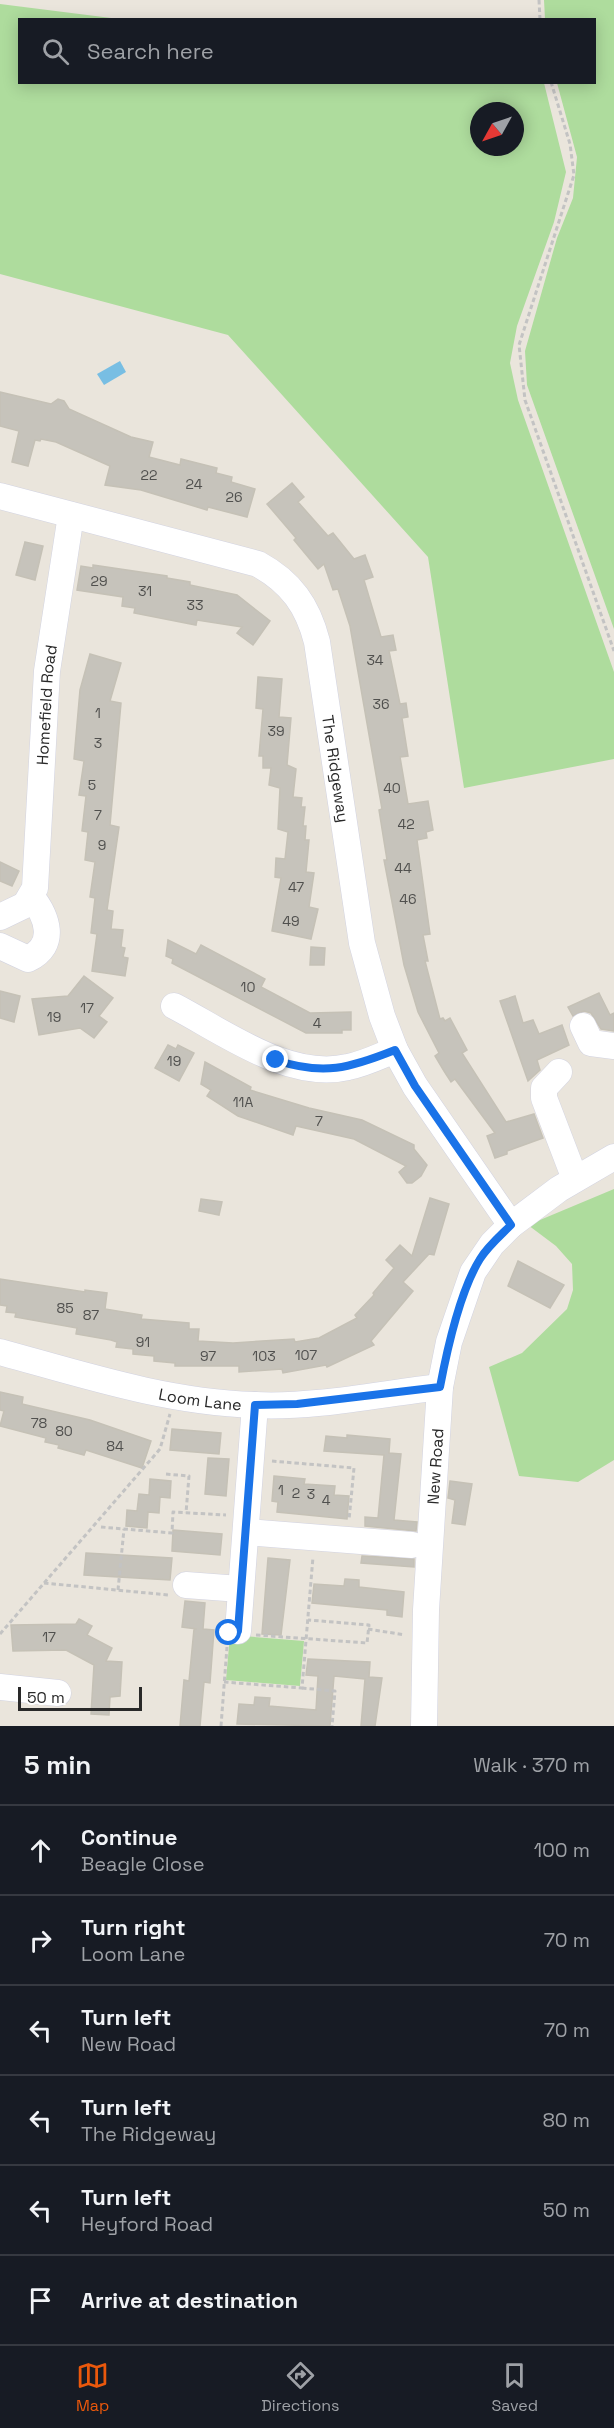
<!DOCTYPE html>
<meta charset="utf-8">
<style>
:root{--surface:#171b24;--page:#20242c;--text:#f1f3f6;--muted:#9ea1a6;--line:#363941;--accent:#ea580c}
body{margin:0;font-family:"Space Grotesk",sans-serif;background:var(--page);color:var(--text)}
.compass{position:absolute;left:470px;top:102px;width:54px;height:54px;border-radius:50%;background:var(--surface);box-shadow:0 3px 15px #0003;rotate:230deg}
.scale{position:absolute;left:18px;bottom:15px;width:124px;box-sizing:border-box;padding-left:6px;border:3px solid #292929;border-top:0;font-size:16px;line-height:21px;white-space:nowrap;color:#292929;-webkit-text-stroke:4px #fff;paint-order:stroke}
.stop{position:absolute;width:18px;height:18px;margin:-14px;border:4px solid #1a73e8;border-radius:50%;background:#fff}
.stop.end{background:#1a73e8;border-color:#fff;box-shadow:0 2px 6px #0008}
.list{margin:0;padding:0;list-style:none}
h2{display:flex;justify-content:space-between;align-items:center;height:78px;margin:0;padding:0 24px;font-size:26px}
h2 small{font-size:20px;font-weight:400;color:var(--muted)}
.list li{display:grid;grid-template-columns:39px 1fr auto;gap:18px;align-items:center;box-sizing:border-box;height:90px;padding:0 24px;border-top:2px solid var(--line)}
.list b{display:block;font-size:22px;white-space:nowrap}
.list p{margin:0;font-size:20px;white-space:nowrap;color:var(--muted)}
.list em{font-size:20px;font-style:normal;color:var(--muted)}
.icon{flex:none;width:33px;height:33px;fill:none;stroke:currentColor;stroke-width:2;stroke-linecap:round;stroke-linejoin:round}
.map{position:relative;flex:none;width:614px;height:1726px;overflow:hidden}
.search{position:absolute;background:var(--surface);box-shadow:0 3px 15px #0003;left:18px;right:18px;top:18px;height:66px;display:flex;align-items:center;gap:15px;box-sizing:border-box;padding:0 21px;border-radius:0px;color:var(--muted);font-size:22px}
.sheet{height:618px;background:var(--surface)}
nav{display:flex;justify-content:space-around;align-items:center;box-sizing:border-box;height:84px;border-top:2px solid var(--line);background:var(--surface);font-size:16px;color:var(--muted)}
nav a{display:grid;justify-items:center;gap:3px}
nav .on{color:var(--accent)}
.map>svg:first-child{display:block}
.green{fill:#aedc9d;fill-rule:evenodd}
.water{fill:#78bee3}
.building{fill:#c6c3bb;stroke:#c5c1b6;stroke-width:1.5}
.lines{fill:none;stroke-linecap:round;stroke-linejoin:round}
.minor-casing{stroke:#d2d3e1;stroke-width:27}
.path{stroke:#c3c3c3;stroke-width:3;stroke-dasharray:4.5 3;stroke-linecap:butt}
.minor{stroke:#fff;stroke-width:26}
.route{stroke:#1a73e8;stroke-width:8}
.labels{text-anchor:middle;stroke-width:6;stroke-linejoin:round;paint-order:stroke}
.number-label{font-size:14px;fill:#50504e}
.street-label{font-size:16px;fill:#292929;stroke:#fff}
</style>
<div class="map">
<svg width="614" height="1726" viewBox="0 0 614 1726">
<rect width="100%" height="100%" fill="#eae5dc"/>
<g class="green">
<polygon points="544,0 614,0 614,629 527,385 525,351 557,238 573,198 577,157 557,83 594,82 594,20 545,19"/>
<path d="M0 4 119 19 20 20V82L544 83 566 172 554 222 517 326 510 363 518 400 614 672V759L464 788 428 557 228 335 0 274ZM479 111H515V147H479Z"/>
<polygon points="614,1189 614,1460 578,1482 519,1476 489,1367 522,1353 567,1309 573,1290 572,1264 556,1246 528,1225"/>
<polygon points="230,1635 304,1641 300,1686 226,1680"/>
</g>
<polygon class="water" points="120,361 126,372 104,385 97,374"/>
<g class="building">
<polygon points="0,392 51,404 58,399 64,401 69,409 131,437 153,442 149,457 180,465 181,459 217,468 216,473 232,477 231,482 255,489 247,517 208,507 207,510 141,490 105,485 110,466 56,442 41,439 40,441 35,440 28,466 12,462 19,431 0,426"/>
<polygon points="292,483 304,497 298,502 328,536 333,533 354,559 365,555 373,577 364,580 381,637 393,635 396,650 389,651 400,704 406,703 408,717 402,718 408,756 400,757 408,804 428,801 433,830 426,832 427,838 417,840 430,934 423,935 428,961 425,961 440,1019 443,1018 445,1021 450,1018 467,1050 462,1053 506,1122 534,1114 543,1138 507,1151 507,1154 495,1158 487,1136 495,1133 455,1079 451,1082 444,1071 435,1056 439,1053 418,1012 404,965 384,860 387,860 379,810 382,809 350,626 338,589 333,590 324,564 318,569 294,540 296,538 267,504"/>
<polygon points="25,542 43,546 35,580 16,575"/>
<polygon points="93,565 167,576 167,578 190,582 190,585 237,595 270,621 253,645 237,633 242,627 197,620 196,625 134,613 135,608 122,606 123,597 77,590 81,566 93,568"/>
<polygon points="90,654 121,663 110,701 121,703 110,825 119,827 107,910 113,911 111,929 123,930 121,947 125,948 123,957 128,958 125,976 92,971 97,934 91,933 95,898 90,897 95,862 85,860 88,832 82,831 86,796 79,795 84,761 74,759 80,690"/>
<polygon points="258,677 282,679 279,717 291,718 287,765 296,769 293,797 302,798 301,807 305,807 303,826 306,826 305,840 309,840 306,872 314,873 309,907 318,909 311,939 272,931 281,878 275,877 276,858 285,859 288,832 278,829 280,788 269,785 271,768 263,768 263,756 259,756 263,709 256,708"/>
<polygon points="0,862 19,871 12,886 0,881"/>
<polygon points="168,940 196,954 201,945 265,979 261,987 310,1013 351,1012 351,1030 342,1030 342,1033 306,1033 172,963 173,959 166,956"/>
<polygon points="311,947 325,948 324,965 310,965"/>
<polygon points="84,976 113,998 99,1016 107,1022 94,1038 80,1028 39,1035 32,999 68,996"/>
<polygon points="0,991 20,996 14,1022 0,1018"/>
<polygon points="599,993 610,1015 614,1013 614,1031 601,1029 591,1013 584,1011 573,1016 568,1007"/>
<polygon points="515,996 523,1023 533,1020 539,1034 562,1025 569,1045 537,1060 540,1070 528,1081 500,1001"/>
<polygon points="168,1045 176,1049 178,1045 194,1053 179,1081 155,1068"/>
<polygon points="205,1062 251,1087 250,1090 309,1108 362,1120 414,1145 414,1149 427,1165 421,1176 412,1183 407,1183 399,1172 406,1166 354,1139 296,1126 293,1135 238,1116 207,1096 211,1090 201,1084"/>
<polygon points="430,1198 449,1204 434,1255 429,1254 403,1282 413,1291 371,1341 374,1345 327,1367 326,1365 283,1373 282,1369 239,1372 239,1366 175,1366 175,1363 154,1361 154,1356 133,1354 133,1349 116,1347 117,1342 111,1340 76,1334 77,1328 15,1317 16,1313 6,1312 7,1306 0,1305 0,1279 85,1292 85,1290 107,1293 105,1309 142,1315 141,1319 189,1323 189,1329 199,1329 198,1341 233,1343 294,1339 295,1342 319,1338 357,1318 355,1315 374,1295 373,1293 394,1268 386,1260 400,1245 412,1256"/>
<polygon points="201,1199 222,1202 219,1215 199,1211"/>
<polygon points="518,1261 564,1285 550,1308 508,1286"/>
<polygon points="0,1392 23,1397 22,1404 90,1420 151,1441 142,1468 86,1450 84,1455 58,1448 59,1445 45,1442 46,1438 0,1426 4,1411 0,1410"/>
<polygon points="172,1429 221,1433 219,1454 170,1450"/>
<polygon points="347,1435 390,1439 389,1453 401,1454 394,1520 417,1522 416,1531 365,1526 365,1517 378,1518 384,1455 324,1451 326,1436 347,1438"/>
<polygon points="208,1458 229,1459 226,1496 205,1494"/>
<polygon points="274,1476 305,1479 304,1484 335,1486 334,1495 349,1496 347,1519 277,1512 278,1502 272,1501"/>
<polygon points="150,1479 171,1481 170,1498 160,1497 159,1513 148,1512 147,1528 126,1526 127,1510 137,1511 139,1494 149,1495"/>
<polygon points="450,1481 472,1484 465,1525 452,1523 455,1500 448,1498"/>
<polygon points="173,1530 222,1534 220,1555 172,1551"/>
<polygon points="86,1553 172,1558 170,1580 84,1575"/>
<polygon points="362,1556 414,1559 414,1567 361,1563"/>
<polygon points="268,1558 290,1560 281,1635 262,1634"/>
<polygon points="345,1579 359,1580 359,1587 404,1592 402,1617 387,1615 387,1610 312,1603 314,1584 344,1586"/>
<polygon points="185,1601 205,1603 203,1629 214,1630 210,1683 204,1682 200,1726 180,1726 184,1680 189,1681 194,1629 197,1629 182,1627"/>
<polygon points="79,1619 92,1626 87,1635 112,1648 106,1661 122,1662 120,1696 110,1697 109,1715 91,1714 94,1665 66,1650 13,1651 11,1625 76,1624"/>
<polygon points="308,1659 370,1662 369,1677 382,1678 375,1726 361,1726 365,1679 334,1676 330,1726 237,1724 239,1704 254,1705 255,1697 270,1698 269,1706 316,1710 318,1676 306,1675"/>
</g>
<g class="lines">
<g class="minor-casing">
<g id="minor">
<path id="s1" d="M0 496 258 564C291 582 308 606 317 642L362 943 382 1016 395 1050 415 1086 511 1225"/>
<path id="s2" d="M0 917 25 905 35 888 47 671 71 515"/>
<path d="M0 946 28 959C58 945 47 916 31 896"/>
<path d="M174 1006C224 1032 289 1081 348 1067 364 1064 380 1056 395 1050"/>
<polyline points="583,1026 591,1043 614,1046"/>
<polyline points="559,1072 544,1088 544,1098 575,1179"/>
<path id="s3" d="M0 1352C84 1375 166 1402 254 1405 315 1408 379 1394 440 1387"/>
<polyline points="246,1532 412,1545"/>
<polyline points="186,1585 240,1589"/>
<polyline points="238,1631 255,1405"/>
<polyline points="0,1687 58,1693"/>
<path id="s4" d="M424 1726 426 1610 440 1387 449 1342 473 1272 492 1244 511 1225 559 1189 614 1157"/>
</g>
</g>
<g class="path">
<polyline points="539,0 540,20"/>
<polyline points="551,82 570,144 574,175 519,345 525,400 614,651"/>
<polyline points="272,1461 354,1468 349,1520"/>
<polyline points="166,1474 189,1476 186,1513"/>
<polyline points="101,1527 172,1533 173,1512 226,1515"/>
<polyline points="44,1583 168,1595"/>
<polyline points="118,1590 124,1529"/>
<polyline points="368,1629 405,1635"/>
<polyline points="0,1634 160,1449 170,1414"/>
<polyline points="256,1635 367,1643 369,1625 308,1620"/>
<polyline points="224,1682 302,1688 313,1557"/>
<polyline points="302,1688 335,1691 332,1726"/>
<polyline points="221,1726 227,1647"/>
</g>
<use href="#minor" class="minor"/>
</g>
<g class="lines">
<path class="route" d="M229 1633 238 1631 255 1405 297 1404 440 1387C447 1350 460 1291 480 1259 488 1246 500 1236 511 1225L415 1086 395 1050C350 1068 323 1076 276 1060"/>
</g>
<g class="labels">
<g class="number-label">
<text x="149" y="480">22</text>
<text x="194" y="489">24</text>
<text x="234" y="502">26</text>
<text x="99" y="586">29</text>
<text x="145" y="596">31</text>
<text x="195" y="610">33</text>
<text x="375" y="665">34</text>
<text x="381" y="709">36</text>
<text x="98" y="718">1</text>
<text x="276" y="736">39</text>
<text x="98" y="748">3</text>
<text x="92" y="790">5</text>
<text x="392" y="793">40</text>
<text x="98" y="820">7</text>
<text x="406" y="829">42</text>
<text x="102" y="850">9</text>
<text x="403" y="873">44</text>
<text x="296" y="892">47</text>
<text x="408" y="904">46</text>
<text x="291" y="926">49</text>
<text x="248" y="992">10</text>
<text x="87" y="1013">17</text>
<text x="54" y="1022">19</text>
<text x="317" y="1028">4</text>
<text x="174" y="1066">19</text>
<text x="243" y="1107">11A</text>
<text x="319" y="1126">7</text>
<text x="65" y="1313">85</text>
<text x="91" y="1320">87</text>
<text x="143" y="1347">91</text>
<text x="306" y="1360">107</text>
<text x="208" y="1361">97</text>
<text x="264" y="1361">103</text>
<text x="39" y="1428">78</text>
<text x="64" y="1436">80</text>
<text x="115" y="1451">84</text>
<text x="281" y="1495">1</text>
<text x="296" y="1498">2</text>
<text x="311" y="1499">3</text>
<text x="326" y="1505">4</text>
<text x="49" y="1642">17</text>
</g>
<g class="street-label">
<text dy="6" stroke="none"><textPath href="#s2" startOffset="231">Homefield Road</textPath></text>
<text dy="6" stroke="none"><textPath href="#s1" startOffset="496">The Ridgeway</textPath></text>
<text dy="6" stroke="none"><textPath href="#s3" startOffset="206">Loom Lane</textPath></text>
<text dy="6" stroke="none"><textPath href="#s4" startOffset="260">New Road</textPath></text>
</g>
</g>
</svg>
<svg class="compass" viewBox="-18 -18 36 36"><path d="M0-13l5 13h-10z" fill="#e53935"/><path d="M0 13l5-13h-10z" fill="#9ea1a6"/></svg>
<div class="scale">50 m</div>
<div class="stop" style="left:229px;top:1633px"></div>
<div class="stop end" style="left:276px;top:1060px"></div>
<div class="search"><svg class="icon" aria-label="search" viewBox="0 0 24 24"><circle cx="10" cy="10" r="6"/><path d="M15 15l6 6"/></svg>Search here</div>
</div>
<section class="sheet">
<h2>5 min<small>Walk · 370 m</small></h2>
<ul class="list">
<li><svg class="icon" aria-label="ahead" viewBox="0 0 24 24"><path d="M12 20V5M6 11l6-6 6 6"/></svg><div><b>Continue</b><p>Beagle Close</p></div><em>100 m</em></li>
<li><svg class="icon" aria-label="right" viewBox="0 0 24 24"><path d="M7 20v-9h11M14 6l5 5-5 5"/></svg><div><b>Turn right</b><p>Loom Lane</p></div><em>70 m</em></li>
<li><svg class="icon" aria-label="left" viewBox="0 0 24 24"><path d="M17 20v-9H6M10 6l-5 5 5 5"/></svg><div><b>Turn left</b><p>New Road</p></div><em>70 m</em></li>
<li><svg class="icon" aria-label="left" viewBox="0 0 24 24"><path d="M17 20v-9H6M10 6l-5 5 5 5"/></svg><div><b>Turn left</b><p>The Ridgeway</p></div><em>80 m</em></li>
<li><svg class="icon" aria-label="left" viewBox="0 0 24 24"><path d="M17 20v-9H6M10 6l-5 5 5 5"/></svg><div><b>Turn left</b><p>Heyford Road</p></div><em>50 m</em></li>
<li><svg class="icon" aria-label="arrive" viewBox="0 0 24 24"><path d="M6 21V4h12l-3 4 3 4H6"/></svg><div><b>Arrive at destination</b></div></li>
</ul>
</section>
<nav>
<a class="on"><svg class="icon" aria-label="map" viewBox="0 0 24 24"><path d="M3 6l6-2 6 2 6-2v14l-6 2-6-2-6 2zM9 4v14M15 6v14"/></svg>Map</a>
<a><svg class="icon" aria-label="directions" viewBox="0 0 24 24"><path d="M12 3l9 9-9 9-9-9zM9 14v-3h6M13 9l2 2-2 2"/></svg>Directions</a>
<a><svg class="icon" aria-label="saved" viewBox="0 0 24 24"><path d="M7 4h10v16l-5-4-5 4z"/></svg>Saved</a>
</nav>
